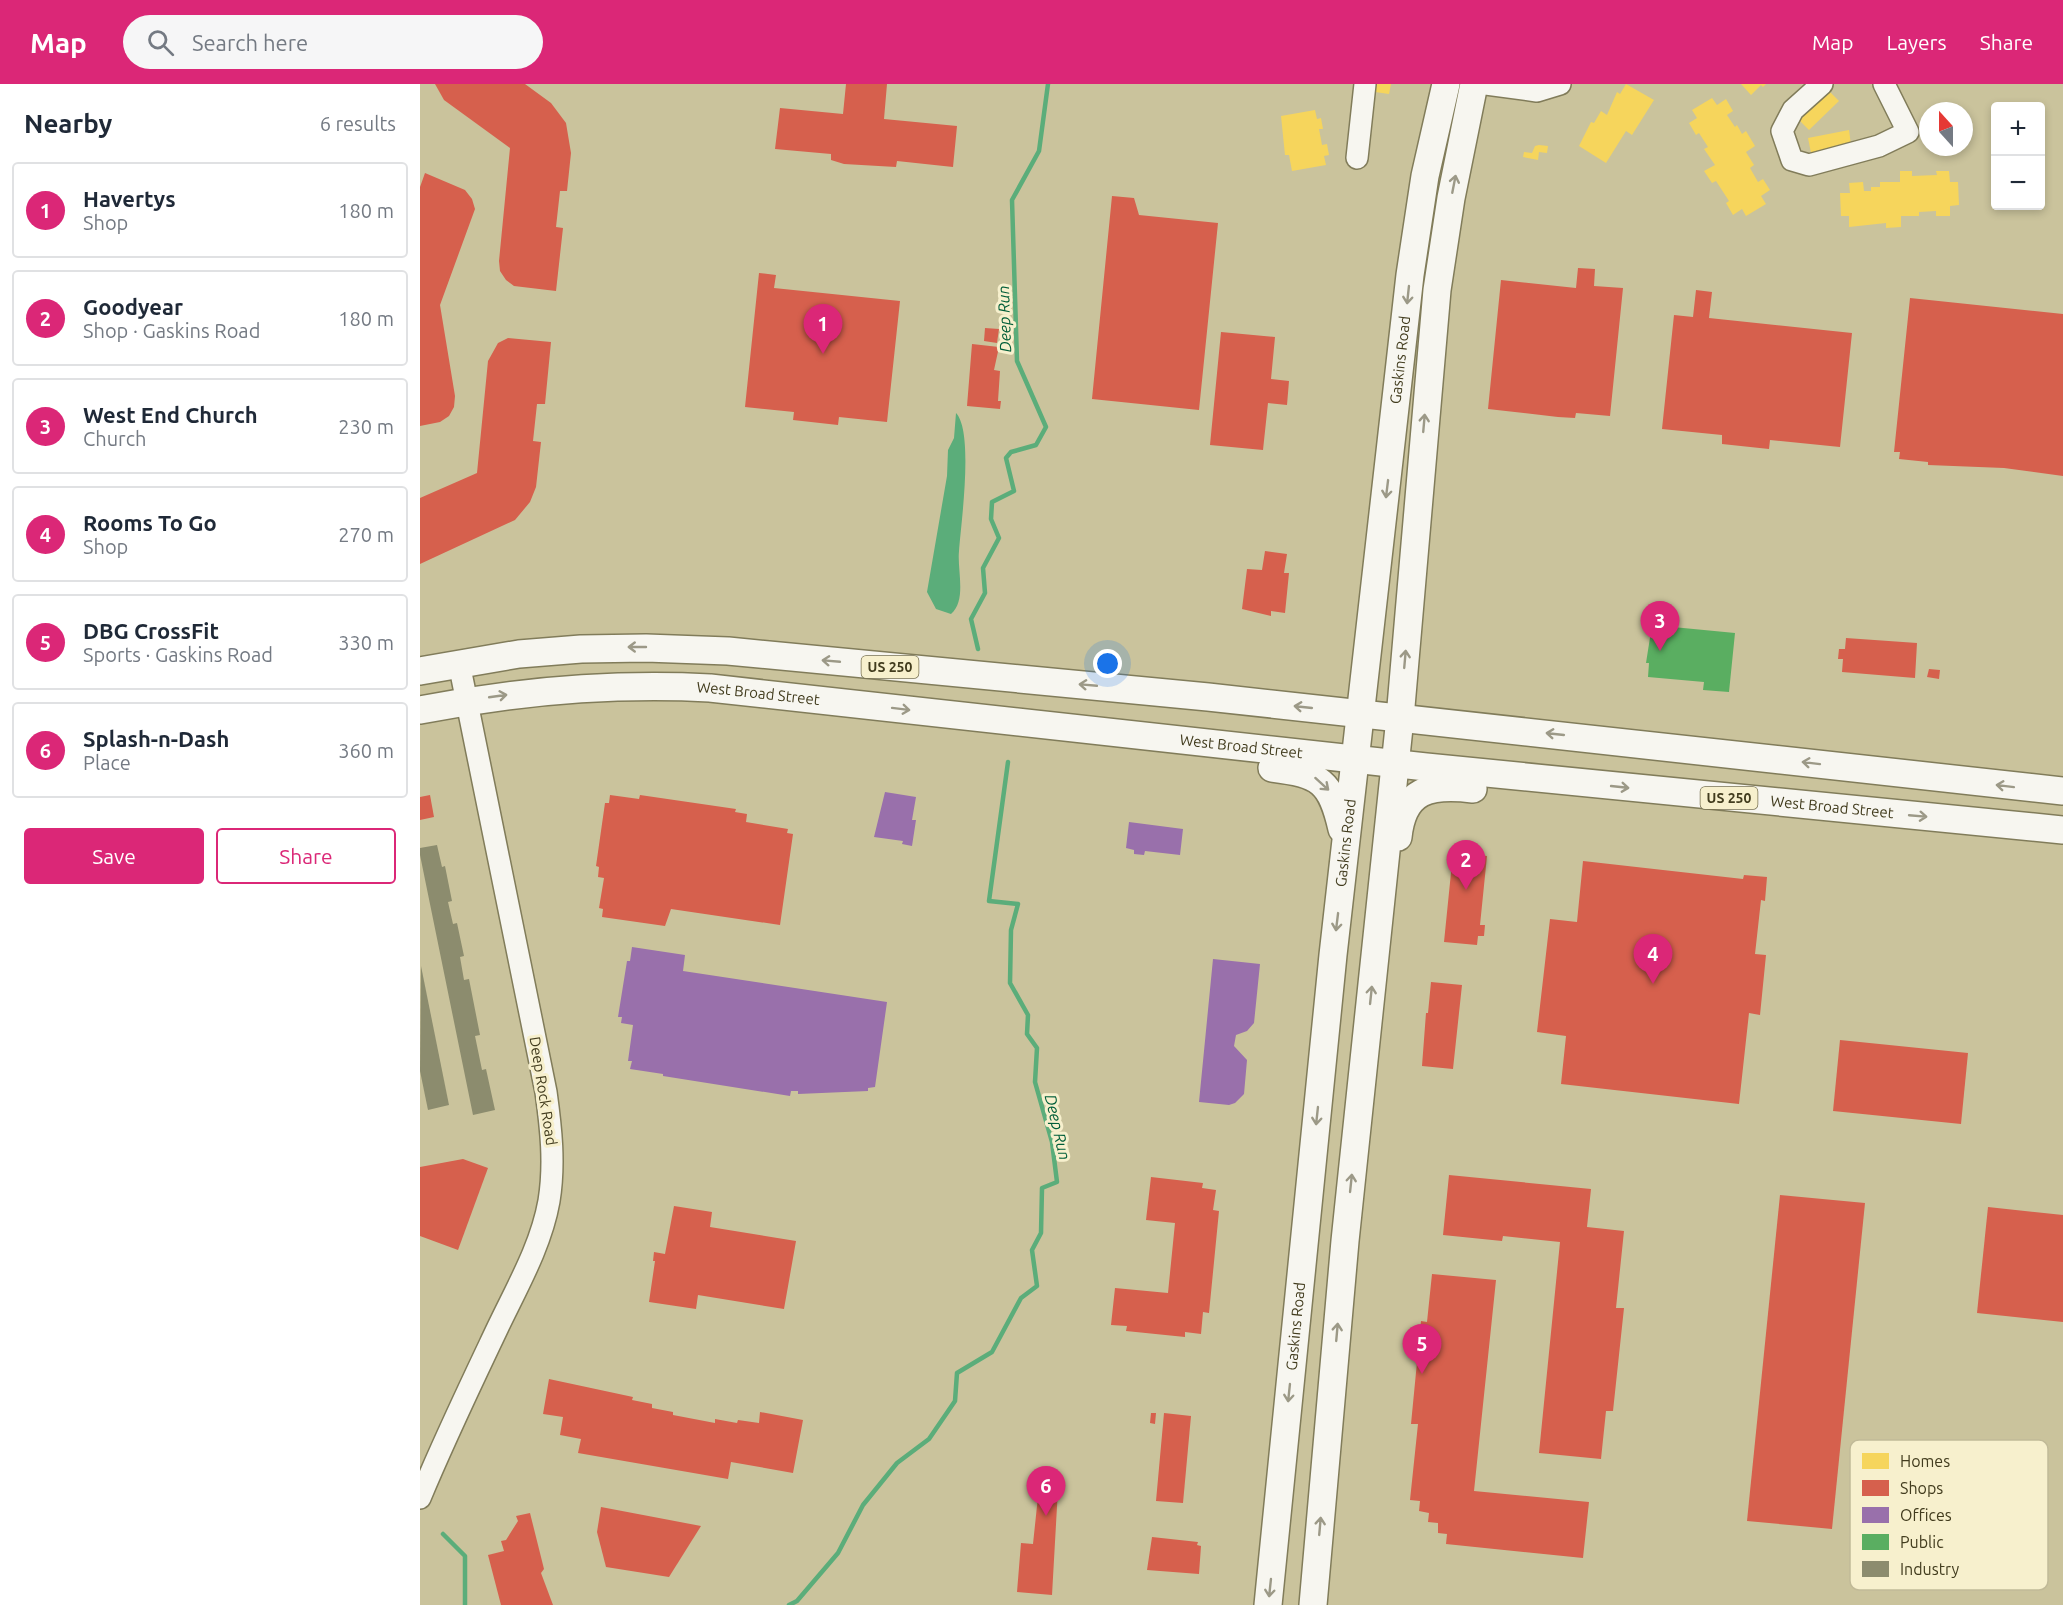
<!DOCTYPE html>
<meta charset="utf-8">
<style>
:root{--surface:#fff;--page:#f6f6f7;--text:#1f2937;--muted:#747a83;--line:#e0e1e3;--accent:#db2777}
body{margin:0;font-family:Ubuntu,sans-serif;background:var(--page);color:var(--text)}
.controls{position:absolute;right:18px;top:18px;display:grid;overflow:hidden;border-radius:6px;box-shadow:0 3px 9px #0003}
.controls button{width:54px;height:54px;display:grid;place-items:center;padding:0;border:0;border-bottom:2px solid var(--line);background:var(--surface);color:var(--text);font:30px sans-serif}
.compass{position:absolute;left:1499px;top:18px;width:54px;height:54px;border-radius:50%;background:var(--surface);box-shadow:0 3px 9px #0003;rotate:339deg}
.you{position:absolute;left:688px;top:580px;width:21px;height:21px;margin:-15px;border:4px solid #fff;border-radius:50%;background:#1a73e8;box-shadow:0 0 0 9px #1a73e833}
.badge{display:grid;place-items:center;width:39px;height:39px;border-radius:50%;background:var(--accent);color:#fff;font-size:20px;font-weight:700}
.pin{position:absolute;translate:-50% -50px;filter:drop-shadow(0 2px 3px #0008)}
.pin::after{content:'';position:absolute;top:32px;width:21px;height:18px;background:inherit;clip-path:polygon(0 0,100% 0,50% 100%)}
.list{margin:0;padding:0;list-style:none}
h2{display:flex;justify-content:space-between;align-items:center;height:78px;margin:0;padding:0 24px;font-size:26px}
h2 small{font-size:20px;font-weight:400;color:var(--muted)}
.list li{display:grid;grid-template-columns:39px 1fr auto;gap:18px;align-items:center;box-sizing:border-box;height:96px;margin:0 12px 12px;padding:0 12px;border:2px solid var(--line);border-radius:6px}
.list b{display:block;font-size:22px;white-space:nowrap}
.list p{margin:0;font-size:20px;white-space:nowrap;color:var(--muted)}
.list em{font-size:20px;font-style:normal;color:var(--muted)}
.actions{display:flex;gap:12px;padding:18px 24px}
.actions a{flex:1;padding:14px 0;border:2px solid var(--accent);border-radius:6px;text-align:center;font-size:21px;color:var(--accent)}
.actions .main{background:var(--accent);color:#fff}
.icon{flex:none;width:33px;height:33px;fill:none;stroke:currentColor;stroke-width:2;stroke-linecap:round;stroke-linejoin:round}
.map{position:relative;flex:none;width:1643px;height:1521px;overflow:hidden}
header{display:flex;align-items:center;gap:36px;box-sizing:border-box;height:84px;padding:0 30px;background:var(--accent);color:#fff}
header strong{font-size:28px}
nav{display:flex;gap:33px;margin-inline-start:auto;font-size:21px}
.search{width:420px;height:54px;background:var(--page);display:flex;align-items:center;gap:15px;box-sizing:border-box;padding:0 21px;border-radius:33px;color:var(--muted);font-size:22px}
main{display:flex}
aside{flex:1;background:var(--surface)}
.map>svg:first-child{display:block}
.water{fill:#5bad7a}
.homes{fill:#f6d55c}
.shops{fill:#d6604d}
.offices{fill:#9970ab}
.public{fill:#5aae61}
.industry{fill:#8c8c6e}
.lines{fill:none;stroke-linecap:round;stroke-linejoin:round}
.stream{stroke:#5bad7a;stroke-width:4.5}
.minor-casing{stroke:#817c5a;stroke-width:24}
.major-casing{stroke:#817c5a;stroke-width:30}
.minor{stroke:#f7f6f0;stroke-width:21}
.major{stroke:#f7f6f0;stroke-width:27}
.oneway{stroke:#9c9987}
.labels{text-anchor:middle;stroke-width:6;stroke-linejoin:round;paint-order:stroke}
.shield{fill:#f7f0cd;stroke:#787252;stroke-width:1.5}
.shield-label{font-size:14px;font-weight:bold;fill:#423c1e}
.street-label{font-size:15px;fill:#423c1e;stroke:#f7f0cd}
.water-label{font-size:16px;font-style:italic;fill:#005d38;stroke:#f7f0cd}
.key{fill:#f7f0cd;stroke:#c1ba98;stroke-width:1.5}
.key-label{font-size:16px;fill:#423c1e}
</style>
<header>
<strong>Map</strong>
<div class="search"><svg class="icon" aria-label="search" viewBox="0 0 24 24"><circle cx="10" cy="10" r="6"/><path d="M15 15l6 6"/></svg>Search here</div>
<nav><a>Map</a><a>Layers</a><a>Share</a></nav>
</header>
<main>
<aside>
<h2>Nearby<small>6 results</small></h2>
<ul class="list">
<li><span class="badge">1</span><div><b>Havertys</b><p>Shop</p></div><em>180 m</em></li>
<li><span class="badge">2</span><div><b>Goodyear</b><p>Shop · Gaskins Road</p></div><em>180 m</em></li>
<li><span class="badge">3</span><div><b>West End Church</b><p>Church</p></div><em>230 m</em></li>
<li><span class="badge">4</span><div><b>Rooms To Go</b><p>Shop</p></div><em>270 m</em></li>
<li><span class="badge">5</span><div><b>DBG CrossFit</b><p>Sports · Gaskins Road</p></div><em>330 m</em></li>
<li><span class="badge">6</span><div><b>Splash-n-Dash</b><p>Place</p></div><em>360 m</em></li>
</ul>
<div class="actions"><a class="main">Save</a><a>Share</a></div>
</aside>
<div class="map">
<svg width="1643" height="1521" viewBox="0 0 1643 1521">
<rect width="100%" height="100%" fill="#cac39c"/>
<path class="water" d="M536 329C554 348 541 439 539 467 537 486 547 516 531 530L516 525 507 508 527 392 528 366 534 354Z"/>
<g class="homes">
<polygon points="956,0 971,0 969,10 955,8"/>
<polygon points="1206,0 1234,16 1212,51 1206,47 1186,79 1159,62 1171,38 1174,39 1181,27 1187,31 1197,8 1200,10"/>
<polygon points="1321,0 1346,0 1343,3 1341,1 1331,11"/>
<polygon points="1409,7 1419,17 1389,46 1379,36"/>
<polygon points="1292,14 1297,21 1306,15 1313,27 1307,31 1315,43 1317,41 1322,50 1326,47 1335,62 1326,68 1334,81 1330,84 1338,98 1343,95 1350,106 1341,112 1346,120 1326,132 1322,125 1313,131 1306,119 1309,117 1296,97 1292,99 1284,87 1295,81 1284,65 1288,63 1279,49 1276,51 1269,39 1277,34 1272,26"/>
<polygon points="895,26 897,35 901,34 903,45 899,45 902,61 907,60 909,71 904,72 906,81 872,87 869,71 865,71 861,32"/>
<polygon points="1429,46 1431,61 1391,69 1388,54"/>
<polygon points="1119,61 1128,62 1127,69 1119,68 1118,76 1103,73 1104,68 1112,69 1115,62"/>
<polygon points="1480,87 1492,87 1492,92 1517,91 1516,87 1529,87 1530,98 1538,98 1539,121 1530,122 1530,132 1516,132 1516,127 1499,128 1499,132 1481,132 1481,143 1466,144 1466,139 1429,143 1429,132 1421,132 1420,109 1430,109 1429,99 1443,98 1444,107 1451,107 1451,103 1460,103 1460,98 1480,98"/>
</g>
<g class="shops">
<polygon points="15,0 105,0 131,19 146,39 151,69 147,107 140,107 136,143 143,144 136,207 94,202 86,196 80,187 79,177 90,64 24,16"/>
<polygon points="426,0 467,0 464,35 537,42 533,83 477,77 476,83 424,80 411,76 411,70 355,65 360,24 423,30"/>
<polygon points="5,89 45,106 52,115 55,125 20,221 35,312 34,323 29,332 20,338 0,342 0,103"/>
<polygon points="692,112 714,114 719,131 798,139 779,326 672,315"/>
<polygon points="1158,184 1175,185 1174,202 1203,204 1190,332 1156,329 1155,334 1138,333 1068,325 1081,196 1156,204"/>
<polygon points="339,189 356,191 354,204 480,217 467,338 419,333 418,341 373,336 374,328 325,323"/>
<polygon points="1276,206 1292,208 1289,234 1432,249 1420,363 1350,356 1349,365 1302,360 1302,351 1242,345 1254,231 1273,233"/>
<polygon points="1490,214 1643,230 1643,392 1584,384 1508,381 1508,378 1479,375 1480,368 1474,368"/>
<polygon points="565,244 579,245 577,259 564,257"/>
<polygon points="801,248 855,253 851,295 869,297 867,321 848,319 843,366 790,361"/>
<polygon points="88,254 131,258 125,320 117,320 113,357 121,358 116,403 110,418 95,436 0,480 0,414 57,389 68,277 78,259"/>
<polygon points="552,260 579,263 574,286 580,287 578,317 581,317 580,325 547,322"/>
<polygon points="845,467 867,470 864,489 869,489 865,529 851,527 851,532 822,525 827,485 842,486"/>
<polygon points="1426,554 1497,559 1495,594 1422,588 1423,575 1418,575 1419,565 1425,565"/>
<polygon points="1509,585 1520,586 1519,595 1507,593"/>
<polygon points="10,711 14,733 0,736 0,713"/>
<polygon points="190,711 219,715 220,711 316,725 315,728 327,730 326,738 368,745 367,749 373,750 360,841 251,825 245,842 182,833 183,825 179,824 184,794 178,793 179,783 176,782 185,719 189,719"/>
<polygon points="1033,769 1067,772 1060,841 1065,841 1064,852 1058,852 1057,861 1024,858"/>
<polygon points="1163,777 1323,795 1324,791 1347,793 1345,817 1341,816 1335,870 1346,871 1340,931 1329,929 1319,1020 1141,1000 1146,952 1117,948 1130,835 1157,838"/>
<polygon points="1011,898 1042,901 1033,985 1002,982 1006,929 1008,929"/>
<polygon points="1420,956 1548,969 1541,1040 1413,1027"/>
<polygon points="43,1075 68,1084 38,1166 0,1152 0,1083"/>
<polygon points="1029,1091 1171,1105 1167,1143 1204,1147 1196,1224 1204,1224 1193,1327 1186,1327 1181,1375 1119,1369 1140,1158 1083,1152 1082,1157 1023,1151"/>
<polygon points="731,1093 783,1099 782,1104 796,1106 793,1126 799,1127 789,1229 783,1228 781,1250 765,1248 765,1253 706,1247 707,1242 691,1241 695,1204 748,1209 755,1139 726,1136"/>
<polygon points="1360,1111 1445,1119 1412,1445 1327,1437"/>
<polygon points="254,1122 292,1128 290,1143 376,1157 364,1225 278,1211 276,1225 229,1218 235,1177 233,1177 234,1168 245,1170"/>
<polygon points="1568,1123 1643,1131 1643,1238 1557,1229"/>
<polygon points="1012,1190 1076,1196 1054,1407 1169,1418 1163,1474 1026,1460 1027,1450 1018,1449 1018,1439 1008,1438 1009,1429 999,1427 1000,1417 990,1416 998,1340 991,1340 1001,1237 1007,1238"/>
<polygon points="129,1295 213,1313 212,1316 232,1320 232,1324 253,1328 253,1331 295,1339 295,1335 317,1339 318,1336 339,1339 340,1328 383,1336 373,1389 311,1378 308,1395 158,1369 161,1355 140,1351 143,1333 123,1330"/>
<polygon points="731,1329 736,1329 735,1340 730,1339"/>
<polygon points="744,1329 771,1332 763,1419 736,1417"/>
<polygon points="619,1403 638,1405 632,1511 597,1508 601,1459 613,1460"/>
<polygon points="181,1423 281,1442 249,1493 186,1483 177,1448"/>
<polygon points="110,1429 124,1485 121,1489 133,1521 81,1521 68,1471 84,1467 81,1457 86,1456 98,1437 96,1432"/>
<polygon points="732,1453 778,1458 777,1461 781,1462 779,1490 727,1486"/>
</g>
<g class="offices">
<polygon points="465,708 496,713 492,736 496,736 492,762 482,760 483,757 454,753"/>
<polygon points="709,738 763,745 760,771 725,767 724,771 714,770 714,766 706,764"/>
<polygon points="212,863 265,871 263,887 467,918 455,1003 448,1004 448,1007 378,1010 378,1007 371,1007 370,1012 243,992 243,990 210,985 212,977 208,977 213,941 201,939 202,933 198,933 207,877 210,877"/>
<polygon points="793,875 840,880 834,939 827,947 816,951 814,962 827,976 824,1010 815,1019 809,1021 779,1018"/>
</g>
<polygon class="public" points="1232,541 1315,549 1309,608 1283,606 1284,598 1228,593 1229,579 1226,579"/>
<g class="industry">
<polygon points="17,761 22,783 25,782 32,817 28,818 33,840 37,839 44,872 40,873 44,896 49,895 60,951 55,952 62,986 66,985 75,1026 53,1031 0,771 0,764"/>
<polygon points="1,882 29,1021 8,1026 0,987"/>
</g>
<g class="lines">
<g class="stream">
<polyline points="558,565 551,535 565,509 563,484 579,454 571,435 572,418 594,407 586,374 591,368 616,361 626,343 597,277 592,116 619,67 628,0"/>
<polyline points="23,1450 45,1472 45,1521"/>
<polyline points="369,1521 377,1517 418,1469 443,1421 477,1379 509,1355 535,1317 537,1289 572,1268 601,1214 617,1202 612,1166 621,1149 622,1104 637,1098 632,1058 615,998 617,964 607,950 608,931 590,899 591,846 598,820 569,817 588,678"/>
</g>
<g class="minor-casing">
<g id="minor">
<polyline points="1066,0 1117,7 1140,0"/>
<polyline points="1402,0 1373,26 1362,47 1372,76 1389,81 1459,62 1488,48 1464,0"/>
<polyline points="937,74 945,0"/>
<path d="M0 1414C24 1356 51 1300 78 1243 97 1203 121 1162 129 1117 135 1080 131 1044 126 1008L39 579"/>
</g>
</g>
<g class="major-casing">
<g id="major">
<polyline points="0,587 99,570 161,565 226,564 308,567 788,613 1643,707"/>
<path id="s1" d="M0 626C97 607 192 599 290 604L1006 683 1643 746"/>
<path d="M852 684C900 690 911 697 922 745"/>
<path d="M978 753C983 705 1010 700 1053 705"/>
<path id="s2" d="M848 1521 913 871 990 191 1005 92 1026 0"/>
<polyline points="893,1521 925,1157 980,634 1017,206 1031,114 1054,0"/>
</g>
</g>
<use href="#minor" class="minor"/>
<use href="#major" class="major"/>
</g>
<defs><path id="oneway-shaft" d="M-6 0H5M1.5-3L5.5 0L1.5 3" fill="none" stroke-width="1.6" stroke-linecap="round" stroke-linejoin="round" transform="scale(1.5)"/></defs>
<g class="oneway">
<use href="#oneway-shaft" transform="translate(1034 100) rotate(-79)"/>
<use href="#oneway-shaft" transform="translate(988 211) rotate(96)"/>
<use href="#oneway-shaft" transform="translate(1004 339) rotate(-85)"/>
<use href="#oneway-shaft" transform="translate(967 405) rotate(97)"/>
<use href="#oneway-shaft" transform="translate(217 563) rotate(-180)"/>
<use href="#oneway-shaft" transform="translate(985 575) rotate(-85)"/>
<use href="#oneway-shaft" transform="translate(411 577) rotate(-175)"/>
<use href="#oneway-shaft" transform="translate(668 601) rotate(-175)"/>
<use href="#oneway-shaft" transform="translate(78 612) rotate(-8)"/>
<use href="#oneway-shaft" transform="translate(883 623) rotate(-174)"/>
<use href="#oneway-shaft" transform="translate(481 625) rotate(7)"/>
<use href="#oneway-shaft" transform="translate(1135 650) rotate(-174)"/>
<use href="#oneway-shaft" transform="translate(1391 679) rotate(-173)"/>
<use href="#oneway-shaft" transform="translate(902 700) rotate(42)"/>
<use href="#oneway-shaft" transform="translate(1585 702) rotate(-173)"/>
<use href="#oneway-shaft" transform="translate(1200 703) rotate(6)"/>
<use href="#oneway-shaft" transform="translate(1498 732) rotate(5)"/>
<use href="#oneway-shaft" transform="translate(917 838) rotate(97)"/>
<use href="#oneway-shaft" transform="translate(951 911) rotate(-84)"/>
<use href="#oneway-shaft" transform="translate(897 1032) rotate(96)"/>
<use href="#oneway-shaft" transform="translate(931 1099) rotate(-84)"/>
<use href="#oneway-shaft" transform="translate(917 1248) rotate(-85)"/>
<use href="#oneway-shaft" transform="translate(869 1309) rotate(96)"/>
<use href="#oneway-shaft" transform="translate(900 1442) rotate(-85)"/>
<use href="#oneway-shaft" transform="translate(850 1504) rotate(96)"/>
</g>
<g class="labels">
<g class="shield">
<rect x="441.5" y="572" width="57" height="22" rx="4.5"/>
<rect x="1280.5" y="703" width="57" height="22" rx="4.5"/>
</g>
<g class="shield-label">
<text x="470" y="588">US 250</text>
<text x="1309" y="719">US 250</text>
</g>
<g class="street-label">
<text dy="5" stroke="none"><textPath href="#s2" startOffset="1252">Gaskins Road</textPath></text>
<text dy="5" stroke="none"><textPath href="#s1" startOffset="340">West Broad Street</textPath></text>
<text dy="5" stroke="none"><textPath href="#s1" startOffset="826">West Broad Street</textPath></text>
<text dy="5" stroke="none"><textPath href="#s1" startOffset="1420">West Broad Street</textPath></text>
<text dy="5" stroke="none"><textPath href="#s2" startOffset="766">Gaskins Road</textPath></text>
<text transform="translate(123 1007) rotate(81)" y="5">Deep Rock Road</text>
<text dy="5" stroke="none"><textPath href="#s2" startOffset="280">Gaskins Road</textPath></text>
</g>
<g class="water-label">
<text transform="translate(584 235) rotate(-92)" y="6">Deep Run</text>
<text transform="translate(638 1043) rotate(77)" y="6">Deep Run</text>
</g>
</g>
<rect x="1430" y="1356" width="198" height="150" rx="9" class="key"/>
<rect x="1442" y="1369" width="27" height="16" fill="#f6d55c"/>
<rect x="1442" y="1396" width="27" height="16" fill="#d6604d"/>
<rect x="1442" y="1423" width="27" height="16" fill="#9970ab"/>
<rect x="1442" y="1450" width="27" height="16" fill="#5aae61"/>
<rect x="1442" y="1477" width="27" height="16" fill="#8c8c6e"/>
<g class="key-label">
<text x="1480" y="1383">Homes</text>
<text x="1480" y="1410">Shops</text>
<text x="1480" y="1437">Offices</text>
<text x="1480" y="1464">Public</text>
<text x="1480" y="1491">Industry</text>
</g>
</svg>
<div class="controls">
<button>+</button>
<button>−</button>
</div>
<svg class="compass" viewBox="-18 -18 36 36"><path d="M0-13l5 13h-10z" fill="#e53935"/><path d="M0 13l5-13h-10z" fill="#747a83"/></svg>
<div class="you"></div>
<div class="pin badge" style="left:403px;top:270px">1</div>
<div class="pin badge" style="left:1046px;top:806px">2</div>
<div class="pin badge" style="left:1240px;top:567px">3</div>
<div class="pin badge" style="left:1233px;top:900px">4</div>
<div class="pin badge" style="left:1002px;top:1290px">5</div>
<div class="pin badge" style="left:626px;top:1432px">6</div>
</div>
</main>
